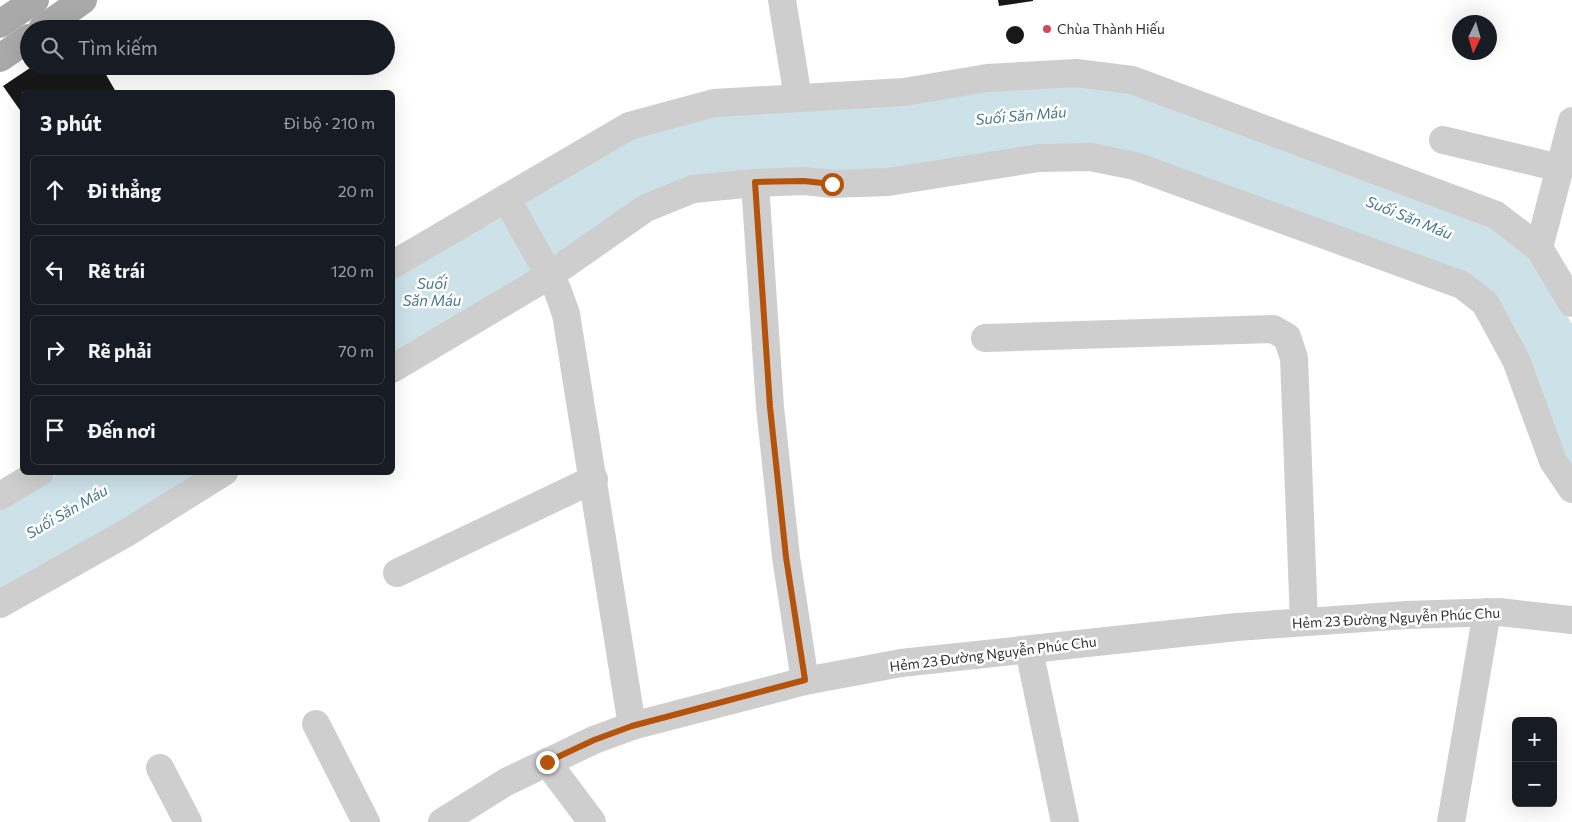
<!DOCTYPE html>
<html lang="vi">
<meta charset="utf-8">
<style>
:root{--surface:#171b24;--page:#242831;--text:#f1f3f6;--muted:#9ea1a6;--line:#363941}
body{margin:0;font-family:Commissioner,sans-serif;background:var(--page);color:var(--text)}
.controls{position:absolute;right:15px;bottom:15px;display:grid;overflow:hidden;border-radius:8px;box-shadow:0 5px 20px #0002}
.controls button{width:45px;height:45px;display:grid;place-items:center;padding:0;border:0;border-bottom:1px solid var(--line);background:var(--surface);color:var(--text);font:25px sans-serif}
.compass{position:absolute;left:1452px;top:15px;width:45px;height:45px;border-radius:50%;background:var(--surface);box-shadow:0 5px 20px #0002;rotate:185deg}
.stop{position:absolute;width:15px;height:15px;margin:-11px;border:4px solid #b45309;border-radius:50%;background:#fff}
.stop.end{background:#b45309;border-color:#fff;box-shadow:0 1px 5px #0008}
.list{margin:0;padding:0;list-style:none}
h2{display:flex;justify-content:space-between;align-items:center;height:65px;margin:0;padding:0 20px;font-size:21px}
h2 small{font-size:16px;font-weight:400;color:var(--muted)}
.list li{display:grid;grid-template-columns:32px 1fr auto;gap:15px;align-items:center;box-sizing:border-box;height:70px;margin:0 10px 10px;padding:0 10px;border:1px solid var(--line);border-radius:8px}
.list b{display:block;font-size:19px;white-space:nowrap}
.list em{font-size:16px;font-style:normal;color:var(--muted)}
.icon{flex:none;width:28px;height:28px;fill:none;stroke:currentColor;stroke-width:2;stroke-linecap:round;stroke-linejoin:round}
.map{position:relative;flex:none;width:1572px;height:822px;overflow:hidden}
.search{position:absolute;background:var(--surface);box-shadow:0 5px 20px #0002;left:20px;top:20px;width:375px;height:55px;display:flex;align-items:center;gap:12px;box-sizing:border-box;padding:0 18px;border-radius:28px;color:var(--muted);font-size:19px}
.panel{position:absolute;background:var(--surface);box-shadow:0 5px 20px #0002;left:20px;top:90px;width:375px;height:385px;border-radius:8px}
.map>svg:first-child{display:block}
.water{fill:#cce1e8}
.building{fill:#181818}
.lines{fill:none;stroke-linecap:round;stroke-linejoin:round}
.minor{stroke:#cecece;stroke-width:28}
.major{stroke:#a9a9a9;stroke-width:28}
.route{stroke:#b45309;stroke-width:6}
.poi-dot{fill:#d64660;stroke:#fff;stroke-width:2}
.labels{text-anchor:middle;stroke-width:5;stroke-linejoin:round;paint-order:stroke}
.poi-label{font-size:14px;fill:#313131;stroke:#fff;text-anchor:start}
.street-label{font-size:14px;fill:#313131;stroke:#fff}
.water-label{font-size:15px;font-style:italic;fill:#46798c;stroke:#fff}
</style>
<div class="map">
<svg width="1572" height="822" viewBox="0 0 1572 822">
<rect width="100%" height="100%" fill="#fff"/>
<g class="water">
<polygon points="1075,83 1130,90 1490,224 1532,255 1572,324 1572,472 1493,298 1131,155 889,172 754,172 554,261 393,358 392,275 632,135 715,113 986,89"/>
<polygon points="59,473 206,473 0,593 0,507"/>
</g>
<g class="building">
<polygon points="998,0 1033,0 1033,1 999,6"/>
<circle cx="1015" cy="35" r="9"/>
<polygon points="33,66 101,66 116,92 22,92 22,113 3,86"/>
</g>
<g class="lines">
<g class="minor">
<polyline points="782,0 798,98"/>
<polyline points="1443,140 1560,168"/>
<polyline points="755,183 770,407 786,557 805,681"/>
<polyline points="506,198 557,289 566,314 632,726"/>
<polyline points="1539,248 1572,121"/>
<polyline points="392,265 629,126 714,103 904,92 987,78 1076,73 1132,80 1496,215 1539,248 1572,303"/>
<polyline points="985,338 1273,329 1287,337 1294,358 1304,622"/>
<polyline points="392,369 550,275 646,208 693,189 755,183 804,181 832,184 888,182 1039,158 1090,157 1135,166 1462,285 1485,303 1516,360 1553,461 1572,489"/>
<polyline points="0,496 40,472"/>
<polyline points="397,573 594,479"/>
<polyline points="0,604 128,532 224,472"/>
<polyline points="1029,650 1065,822"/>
<polyline points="316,724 366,822"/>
<polyline points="547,762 592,822"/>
<polyline points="160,768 188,822"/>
<polyline points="442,822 506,782 594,740 632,726 805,681 901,663 1237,627 1406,615 1499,612 1572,620"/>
<polyline points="1451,822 1487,612"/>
</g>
<g class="major">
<polyline points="0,24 35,0"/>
<polyline points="42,29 83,0"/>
<polyline points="0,58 29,38"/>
</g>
</g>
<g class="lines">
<polyline class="route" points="547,762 594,740 632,726 805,680 786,557 770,407 755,182 804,181 832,184"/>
</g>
<circle class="poi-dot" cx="1047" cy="29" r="5"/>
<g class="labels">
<g class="poi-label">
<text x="1057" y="34">Chùa Thành Hiếu</text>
</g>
<g class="street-label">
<text transform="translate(1396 618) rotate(-3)" y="5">Hẻm 23 Đường Nguyễn Phúc Chu</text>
<text transform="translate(993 654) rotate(-7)" y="5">Hẻm 23 Đường Nguyễn Phúc Chu</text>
</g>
<g class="water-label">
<text transform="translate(1021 116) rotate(-5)" y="5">Suối Săn Máu</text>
<text transform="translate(1409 218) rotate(22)" y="5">Suối Săn Máu</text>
<text x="432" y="289">Suối<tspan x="432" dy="17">Săn Máu</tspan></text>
<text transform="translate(67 512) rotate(-30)" y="5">Suối Săn Máu</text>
</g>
</g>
</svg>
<div class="controls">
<button>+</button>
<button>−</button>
</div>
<svg class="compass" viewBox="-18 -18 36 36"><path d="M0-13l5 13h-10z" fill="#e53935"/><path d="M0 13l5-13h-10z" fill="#9ea1a6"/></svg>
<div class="stop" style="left:832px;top:184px"></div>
<div class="stop end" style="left:547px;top:762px"></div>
<div class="search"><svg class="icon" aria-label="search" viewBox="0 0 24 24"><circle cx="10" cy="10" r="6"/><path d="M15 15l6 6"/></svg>Tìm kiếm</div>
<section class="panel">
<h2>3 phút<small>Đi bộ · 210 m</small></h2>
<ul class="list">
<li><svg class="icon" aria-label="ahead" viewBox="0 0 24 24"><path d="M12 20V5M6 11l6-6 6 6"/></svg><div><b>Đi thẳng</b></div><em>20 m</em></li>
<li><svg class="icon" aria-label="left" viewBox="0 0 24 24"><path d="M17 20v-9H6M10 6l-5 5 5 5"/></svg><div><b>Rẽ trái</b></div><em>120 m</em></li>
<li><svg class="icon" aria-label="right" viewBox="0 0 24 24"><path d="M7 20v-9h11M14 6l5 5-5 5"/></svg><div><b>Rẽ phải</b></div><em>70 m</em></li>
<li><svg class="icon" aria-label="arrive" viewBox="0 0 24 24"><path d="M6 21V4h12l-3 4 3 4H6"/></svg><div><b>Đến nơi</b></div></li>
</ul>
</section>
</div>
